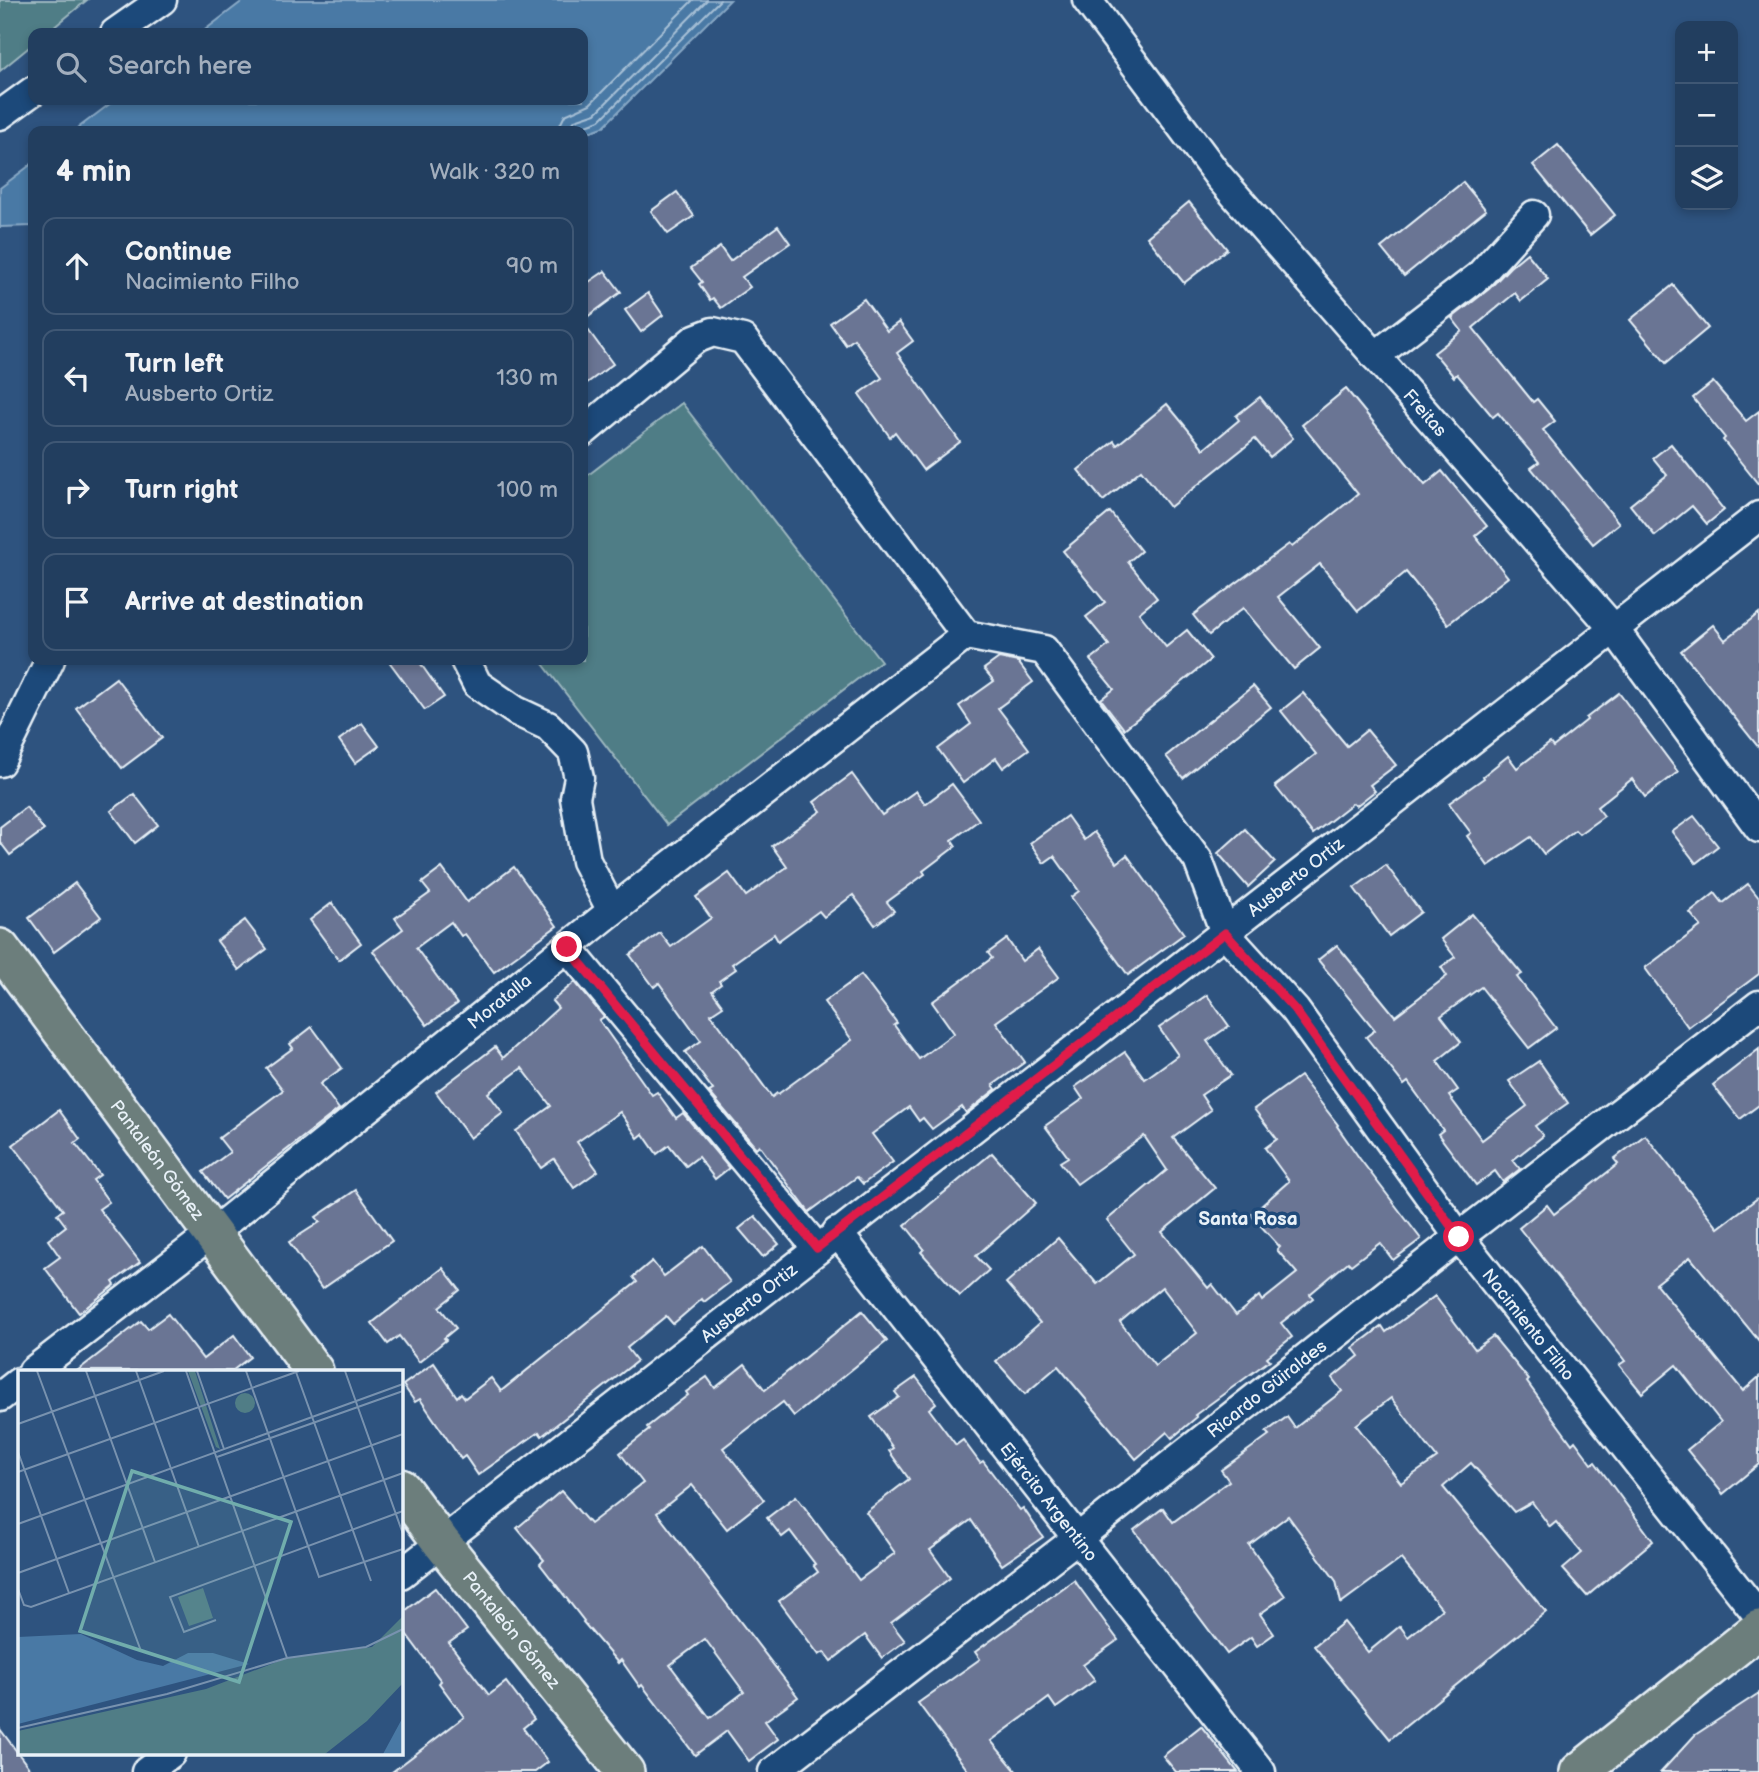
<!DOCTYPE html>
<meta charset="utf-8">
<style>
:root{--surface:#223e5f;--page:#2a4565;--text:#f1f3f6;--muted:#a2aebd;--line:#3f5774}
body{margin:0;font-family:"Balsamiq Sans",sans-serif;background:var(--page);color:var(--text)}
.controls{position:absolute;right:21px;top:21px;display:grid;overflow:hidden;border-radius:14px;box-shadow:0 4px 10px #0003}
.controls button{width:63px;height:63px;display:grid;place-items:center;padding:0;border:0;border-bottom:2px solid var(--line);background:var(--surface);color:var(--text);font:35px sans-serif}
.stop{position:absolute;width:21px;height:21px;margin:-16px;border:5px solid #e11d48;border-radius:50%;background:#fff}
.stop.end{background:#e11d48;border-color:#fff;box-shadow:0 2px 7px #0008}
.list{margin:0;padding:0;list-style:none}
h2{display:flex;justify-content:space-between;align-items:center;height:91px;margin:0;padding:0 28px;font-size:30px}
h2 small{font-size:23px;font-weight:400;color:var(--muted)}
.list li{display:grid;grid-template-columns:46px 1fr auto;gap:21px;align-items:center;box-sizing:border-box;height:98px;margin:0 14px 14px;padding:0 14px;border:2px solid var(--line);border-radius:14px}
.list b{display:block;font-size:26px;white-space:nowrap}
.list p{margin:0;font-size:23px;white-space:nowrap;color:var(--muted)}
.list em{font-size:23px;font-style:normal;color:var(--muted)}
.icon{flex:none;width:38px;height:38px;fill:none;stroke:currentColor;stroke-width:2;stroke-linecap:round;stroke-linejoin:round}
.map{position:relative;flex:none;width:1759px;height:1772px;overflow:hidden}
.search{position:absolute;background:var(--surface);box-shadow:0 4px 10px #0003;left:28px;top:28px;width:560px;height:77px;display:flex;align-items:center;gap:18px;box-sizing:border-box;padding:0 24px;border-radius:14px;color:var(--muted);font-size:26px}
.panel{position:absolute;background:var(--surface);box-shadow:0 4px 10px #0003;left:28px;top:126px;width:560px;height:539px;border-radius:14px}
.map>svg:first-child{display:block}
.green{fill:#507d86;stroke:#9cb7bf;stroke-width:2}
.water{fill:#4979a5;stroke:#89a9c6;stroke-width:2}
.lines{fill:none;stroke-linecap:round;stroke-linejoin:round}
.shore{stroke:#a8c1d7;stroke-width:2}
.building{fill:#6b7594;stroke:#e8f1f8;stroke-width:2;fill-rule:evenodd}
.minor-casing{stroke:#e8f1f8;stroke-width:33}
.major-casing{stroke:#e8f1f8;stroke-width:42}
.minor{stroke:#1f4a7a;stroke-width:28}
.major{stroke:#6c7e7c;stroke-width:37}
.route{stroke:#e11d48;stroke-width:9}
.labels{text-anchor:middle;stroke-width:7;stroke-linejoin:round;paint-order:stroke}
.street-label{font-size:18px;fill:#e8f1f8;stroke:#1f4a7a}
.neighbourhood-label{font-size:19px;font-weight:bold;fill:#e8f1f8;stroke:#1f4a7a}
.inset-road{fill:none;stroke:#7892af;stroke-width:2}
.view{fill:#71adac;fill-opacity:0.15;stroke:#71adac;stroke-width:3.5}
.inset-edge{fill:none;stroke:#e8f1f8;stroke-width:3.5}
</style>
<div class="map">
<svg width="1759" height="1772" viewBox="0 0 1759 1772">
<rect width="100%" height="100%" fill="#2e537f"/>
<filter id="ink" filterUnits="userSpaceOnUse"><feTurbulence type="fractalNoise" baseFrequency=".0143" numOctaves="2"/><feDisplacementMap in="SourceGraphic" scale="14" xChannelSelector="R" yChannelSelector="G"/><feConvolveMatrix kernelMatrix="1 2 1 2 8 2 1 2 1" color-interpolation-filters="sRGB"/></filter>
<g filter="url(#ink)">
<g class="green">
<polygon points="0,0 87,0 47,33 33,33 33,44 0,71"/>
<polygon points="682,403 881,661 667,825 540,660 583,660 583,479"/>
</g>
<g class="water">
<polygon points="244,0 730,0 603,127 583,134 583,131 74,131 115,100 583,100 583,33 201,33"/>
<polygon points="33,163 33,226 0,227 0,188"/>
</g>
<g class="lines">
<g class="shore">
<polyline points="557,131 565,115 590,104 693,0"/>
<polyline points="567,131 575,120 596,113 707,0"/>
<polyline points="577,131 581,127 600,120 720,0"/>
</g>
</g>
<g class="building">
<polygon points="1558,145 1615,215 1590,235 1533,165"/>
<polygon points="1463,182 1486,210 1404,276 1381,248"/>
<polygon points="677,192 694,216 668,234 651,211"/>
<polygon points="1189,202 1227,249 1184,283 1147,237"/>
<polygon points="778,226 790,243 742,277 750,287 721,308 713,298 710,300 699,284 702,282 691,268 720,247 730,261"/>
<polygon points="1527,253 1548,279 1521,301 1515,293 1473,328 1533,402 1537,399 1555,421 1543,430 1619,523 1593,544 1531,468 1539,462 1498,413 1493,417 1457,374 1454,377 1434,353 1462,331 1452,318 1489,289 1510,267"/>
<polygon points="605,271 621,292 583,320 583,286"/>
<polygon points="1673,285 1708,328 1666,363 1630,320"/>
<polygon points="648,293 663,315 641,332 625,310"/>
<polygon points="864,299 887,331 899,322 913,341 897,353 960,442 923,470 895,432 890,437 859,394 882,378 854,339 846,345 830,323"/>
<polygon points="583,323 613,364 583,386"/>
<polygon points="1713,382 1746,421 1759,411 1759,485 1723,440 1725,438 1693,398"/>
<polygon points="1346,389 1425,485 1442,471 1487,526 1475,536 1508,577 1448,624 1406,572 1358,611 1320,564 1278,597 1320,648 1294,669 1243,608 1209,635 1193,615 1289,544 1292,547 1358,494 1302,425"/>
<polygon points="1260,397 1293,438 1270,457 1255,439 1170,507 1141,470 1103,501 1078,470 1114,441 1117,445 1167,404 1204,449 1239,420 1236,416"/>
<polygon points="1671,444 1724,510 1707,524 1692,506 1655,536 1630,505 1667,475 1653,458"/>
<polygon points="1110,512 1141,551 1128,562 1157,598 1139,613 1166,647 1187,630 1211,659 1124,729 1101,699 1114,689 1090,660 1109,645 1086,617 1105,602 1063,551"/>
<polygon points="1759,613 1759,748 1681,651 1713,625 1725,640"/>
<polygon points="999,658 1018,662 1033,682 998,708 1029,749 1003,768 996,758 963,783 938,749 971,724 959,706 994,681 984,669"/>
<polygon points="388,660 418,660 444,697 425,710"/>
<polygon points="116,678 162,738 122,768 76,708"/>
<polygon points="1253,686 1271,707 1183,778 1166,756"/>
<polygon points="1303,693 1347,746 1367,730 1396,765 1370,785 1375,791 1356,806 1353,803 1313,834 1275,786 1316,754 1281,711"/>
<polygon points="1619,693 1678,772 1645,797 1632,779 1597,807 1604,816 1579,834 1575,830 1544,854 1531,837 1488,866 1467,836 1471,833 1449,803 1484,778 1483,776 1508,756 1517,768 1550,743 1553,747 1587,720 1586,718"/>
<polygon points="362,723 379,746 355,763 339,740"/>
<polygon points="852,774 882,815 916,791 925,804 952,784 979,820 952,840 956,846 923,871 925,874 887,902 894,911 875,925 853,895 824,917 819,911 778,941 774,934 732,964 736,969 719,981 721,984 712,991 723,1006 711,1014 772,1097 777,1093 778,1094 852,1040 824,1002 861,975 897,1023 894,1025 919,1059 954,1033 932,1002 992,958 988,953 1007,939 1022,961 1038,949 1059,977 996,1022 1025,1062 993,1085 996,1089 966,1113 962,1107 932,1129 923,1118 919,1121 909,1107 872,1134 893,1162 863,1184 857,1177 809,1212 759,1145 756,1148 709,1092 713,1090 685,1052 701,1041 659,983 654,987 630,955 660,933 671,947 711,918 696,897 729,873 746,896 787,867 772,846 821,811 814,802"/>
<polygon points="134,794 158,825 135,843 111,811"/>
<polygon points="26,807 44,830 10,855 0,842 0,827"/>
<polygon points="1067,816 1084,840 1094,832 1117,863 1127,855 1184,934 1128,975 1071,897 1079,891 1054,856 1044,863 1030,843"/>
<polygon points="1694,816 1718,846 1696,863 1672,832"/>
<polygon points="1245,829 1275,862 1248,887 1218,853"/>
<polygon points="1386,865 1421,912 1389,936 1354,888"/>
<polygon points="514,867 557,926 494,972 465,934 461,936 451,922 416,948 457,1004 427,1025 373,951 403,929 395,918 430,893 422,883 442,868 467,902"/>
<polygon points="75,883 101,917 54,952 29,918"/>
<polygon points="1748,884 1759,898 1759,974 1688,1027 1645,968 1701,926 1690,913 1715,893 1723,903"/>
<polygon points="332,903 361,943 339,960 310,920"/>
<polygon points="1472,914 1522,974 1517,977 1556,1028 1529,1048 1481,987 1441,1016 1461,1042 1437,1061 1458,1090 1449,1096 1482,1140 1527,1106 1509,1081 1539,1061 1568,1103 1535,1126 1543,1136 1513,1160 1520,1169 1503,1182 1495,1171 1476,1185 1438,1134 1443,1130 1408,1082 1404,1085 1366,1037 1375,1030 1318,960 1337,945 1395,1016 1447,976 1441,967 1455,957 1441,939"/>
<polygon points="245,920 267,949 239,970 217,941"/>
<polygon points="575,982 604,1017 599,1020 652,1095 657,1092 676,1118 683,1113 729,1168 715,1179 698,1157 686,1166 669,1145 657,1154 643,1134 638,1138 620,1112 577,1142 598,1171 574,1188 554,1159 541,1168 516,1131 551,1106 522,1068 488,1093 503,1113 470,1138 436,1092 495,1047 503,1058 558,1008 552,1001"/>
<path d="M1207 995 1229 1026 1207 1041 1231 1075 1201 1095 1211 1110 1173 1138 1215 1188 1162 1232 1208 1288 1212 1284 1236 1315 1259 1296 1262 1301 1297 1273 1277 1250 1280 1247 1251 1215 1289 1181 1265 1148 1277 1139 1254 1109 1300 1076 1338 1125 1337 1126 1360 1159 1421 1239 1393 1260 1380 1243 1351 1265 1348 1262 1310 1294 1313 1298 1281 1323 1292 1337 1267 1357 1270 1360 1195 1415 1197 1417 1172 1438 1167 1432 1136 1459 1058 1366 1025 1394 996 1361 1040 1323 1006 1283 1058 1238 1097 1284 1134 1254 1107 1220 1167 1170 1144 1136 1077 1184 1060 1162 1068 1157 1045 1126 1083 1099 1075 1087 1125 1052 1145 1079 1178 1055 1159 1028ZM1162 1287 1197 1333 1155 1366 1120 1322Z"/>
<polygon points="312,1027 342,1068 320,1084 339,1109 224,1199 203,1172 230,1152 219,1138 283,1090 266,1068 293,1048 290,1044"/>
<polygon points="1759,1049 1759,1105 1740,1119 1713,1085"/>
<polygon points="59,1110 80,1139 75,1143 100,1175 93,1180 109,1202 99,1209 140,1262 113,1282 115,1285 79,1313 45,1268 60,1257 48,1240 66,1226 57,1214 63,1210 13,1145"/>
<polygon points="1645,1135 1718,1228 1759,1197 1759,1341 1690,1257 1656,1284 1743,1391 1759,1377 1759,1464 1723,1494 1687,1450 1721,1422 1676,1365 1642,1393 1619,1365 1625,1361 1519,1228 1547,1205 1554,1214 1618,1164 1614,1159"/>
<polygon points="992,1153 1036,1203 976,1256 989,1270 960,1296 921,1252 924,1249 905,1225"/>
<polygon points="356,1190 392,1241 322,1289 289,1242 320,1222 316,1217"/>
<polygon points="755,1216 779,1244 763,1257 739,1229"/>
<polygon points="703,1246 730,1282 704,1302 702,1299 673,1324 666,1316 627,1348 637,1361 542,1436 539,1432 478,1475 465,1456 461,1459 420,1399 415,1402 403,1385 434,1363 457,1397 461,1393 465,1398 491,1378 501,1391 637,1282 633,1277 652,1261 664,1276"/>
<polygon points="443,1268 460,1290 439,1307 456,1328 444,1338 446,1340 419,1362 399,1336 388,1344 372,1323"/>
<path d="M1435 1296 1475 1349 1493 1336 1529 1380 1527 1382 1572 1444 1575 1441 1592 1464 1595 1462 1653 1541 1587 1596 1563 1569 1582 1553 1556 1522 1550 1527 1532 1502 1514 1512 1471 1463 1443 1487 1546 1612 1390 1739 1314 1646 1344 1622 1368 1652 1400 1626 1408 1637 1442 1609 1401 1559 1341 1603 1336 1581 1288 1516 1249 1545 1285 1596 1260 1614 1274 1634 1257 1646 1251 1637 1227 1654 1134 1530 1163 1508 1173 1522 1229 1481 1221 1470 1269 1435 1266 1432 1287 1417 1295 1428 1342 1391 1332 1378 1359 1356 1353 1348 1382 1326 1386 1332ZM1391 1398 1437 1458 1401 1483 1356 1425Z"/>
<path d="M862 1311 887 1341 794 1416 783 1402 723 1448 764 1500 727 1529 692 1485 657 1513 798 1697 765 1721 778 1739 749 1761 727 1731 695 1755 642 1685 640 1687 621 1660 618 1663 583 1622 584 1621 540 1564 544 1560 517 1528 561 1491 590 1524 643 1483 620 1453 649 1430 647 1427 688 1395 686 1392 707 1377 715 1388 745 1364 765 1390ZM705 1639 744 1692 710 1718 670 1665Z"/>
<polygon points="168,1314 203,1359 234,1335 250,1357 232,1371 77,1371 141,1321 148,1329"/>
<polygon points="916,1377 936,1403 929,1409 956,1445 963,1440 980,1463 983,1461 1020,1510 1023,1508 1043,1537 1002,1565 971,1520 930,1550 950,1578 891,1623 905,1641 882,1658 865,1635 831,1661 824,1652 819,1655 779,1601 818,1572 813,1565 815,1564 790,1531 782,1537 767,1518 796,1496 859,1580 895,1553 866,1512 909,1479 889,1451 893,1448 871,1417 899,1397 895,1392"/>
<polygon points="1074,1580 1118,1640 1083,1665 1095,1680 1056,1708 1049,1698 991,1741 1017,1772 969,1772 918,1703 980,1659 975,1652"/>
<polygon points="435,1588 467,1630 449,1643 489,1695 506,1682 534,1719 523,1728 548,1762 535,1772 392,1772 464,1717 439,1683 441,1681 401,1627 401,1614"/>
<polygon points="1759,1693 1759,1772 1661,1772 1695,1735"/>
<polygon points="1201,1726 1238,1772 1176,1772 1163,1756"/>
<polygon points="0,1729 32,1772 0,1772"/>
</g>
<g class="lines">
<g class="minor-casing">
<g id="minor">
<path id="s1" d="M1087 0 1219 177 1614 629 1759 828"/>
<polyline points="115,33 162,0"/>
<polyline points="0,115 33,91"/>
<polyline points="1375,356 1479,276 1534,215"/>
<path id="s2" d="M583 432 695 339 713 332 743 339 966 635 1044 650 1198 860 1225 933 1295 1010 1459 1237 1759 1616"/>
<polyline points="465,660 477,684 516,711 548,726 573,752 579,778 575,798 586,861 612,911"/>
<polyline points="0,762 50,660"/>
<polyline points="567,947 817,1248"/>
<path id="s3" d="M837 1232 1261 1772"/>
<path id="s4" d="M33 1371 211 1234 612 911 966 635"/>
<polyline points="0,1397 19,1382"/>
<path id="s5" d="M401 1574 1759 516"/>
<polyline points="146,1772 171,1753"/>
<path id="s6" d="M773 1772 1079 1537 1459 1237 1759 1005"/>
</g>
</g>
<g class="major-casing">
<g id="major">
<path id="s7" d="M0 948 314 1371"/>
<path id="s8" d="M401 1488 441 1542 625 1772"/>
<polyline points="1579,1772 1759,1629"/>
</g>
</g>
<use href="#minor" class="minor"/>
<use href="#major" class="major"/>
</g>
</g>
<g class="lines" filter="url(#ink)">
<polyline class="route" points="567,947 817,1248 1225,933 1295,1010 1459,1237"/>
</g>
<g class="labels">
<g class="street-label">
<text dy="6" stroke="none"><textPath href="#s1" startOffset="534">Freitas</textPath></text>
<text dy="6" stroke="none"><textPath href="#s5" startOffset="1134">Ausberto Ortiz</textPath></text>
<text dy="6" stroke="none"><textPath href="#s4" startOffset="595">Moratalla</textPath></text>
<text dy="6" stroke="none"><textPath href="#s7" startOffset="264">Pantaleón Gómez</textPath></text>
<text dy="6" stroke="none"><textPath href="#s5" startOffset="441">Ausberto Ortiz</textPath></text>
<text dy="6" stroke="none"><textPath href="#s2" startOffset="1480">Nacimiento Filho</textPath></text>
<text dy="6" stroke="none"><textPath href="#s6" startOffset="625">Ricardo Güiraldes</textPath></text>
<text dy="6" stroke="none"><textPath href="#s3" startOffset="343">Ejército Argentino</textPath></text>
<text dy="6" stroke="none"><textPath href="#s8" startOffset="180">Pantaleón Gómez</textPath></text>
</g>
<g class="neighbourhood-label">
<text x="1248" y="1225">Santa Rosa</text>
</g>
</g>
<g transform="translate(18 1370)">
<rect width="385" height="385" fill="#2e537f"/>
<path d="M170 1H177L202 79 198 77ZM217 33a10 10 0 1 1 20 0a10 10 0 1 1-20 0ZM185 218 195 248 171 256 160 227ZM385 246V313L349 351 307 384H0V361L188 319 269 288 354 277Z" fill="#507d86"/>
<path d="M63 264 119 290 145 296 170 283H195L231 294 0 354V267ZM385 347V384H365Z" fill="#4979a5"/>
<path class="inset-road" d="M19 1 123 281M68 1 137 192M118 1 181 177M168 1 269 288M179 1 206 79M228 1 301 207 385 179M327 1 385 164M278 2 353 211M0 54 146 1M0 82 51 223M199 87 385 21M0 102 281 1M0 154 385 14M0 203 385 64M0 219 6 235 13 237 385 103M198 250 166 262 152 227 385 141M0 358 149 324 269 288 348 277 385 259"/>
<path class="view" d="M114 101 273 152 221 312 62 261Z"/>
<rect width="385" height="385" class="inset-edge"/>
</g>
</svg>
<div class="controls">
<button>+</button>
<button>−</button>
<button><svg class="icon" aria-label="layers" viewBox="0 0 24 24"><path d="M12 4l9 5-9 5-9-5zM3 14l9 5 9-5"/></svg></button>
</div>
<div class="stop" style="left:1459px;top:1237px"></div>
<div class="stop end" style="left:567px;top:947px"></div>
<div class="search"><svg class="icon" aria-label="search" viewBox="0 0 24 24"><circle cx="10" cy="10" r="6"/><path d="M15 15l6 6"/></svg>Search here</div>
<section class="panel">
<h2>4 min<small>Walk · 320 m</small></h2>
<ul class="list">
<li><svg class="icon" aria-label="ahead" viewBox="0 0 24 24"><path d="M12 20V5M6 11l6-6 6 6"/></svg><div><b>Continue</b><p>Nacimiento Filho</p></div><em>90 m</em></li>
<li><svg class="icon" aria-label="left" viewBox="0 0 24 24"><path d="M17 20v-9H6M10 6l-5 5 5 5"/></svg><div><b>Turn left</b><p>Ausberto Ortiz</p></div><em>130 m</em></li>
<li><svg class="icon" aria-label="right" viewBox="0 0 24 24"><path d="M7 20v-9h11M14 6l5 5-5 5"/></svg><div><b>Turn right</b></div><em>100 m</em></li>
<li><svg class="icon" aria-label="arrive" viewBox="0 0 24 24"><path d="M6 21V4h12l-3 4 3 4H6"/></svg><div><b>Arrive at destination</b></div></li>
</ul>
</section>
</div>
